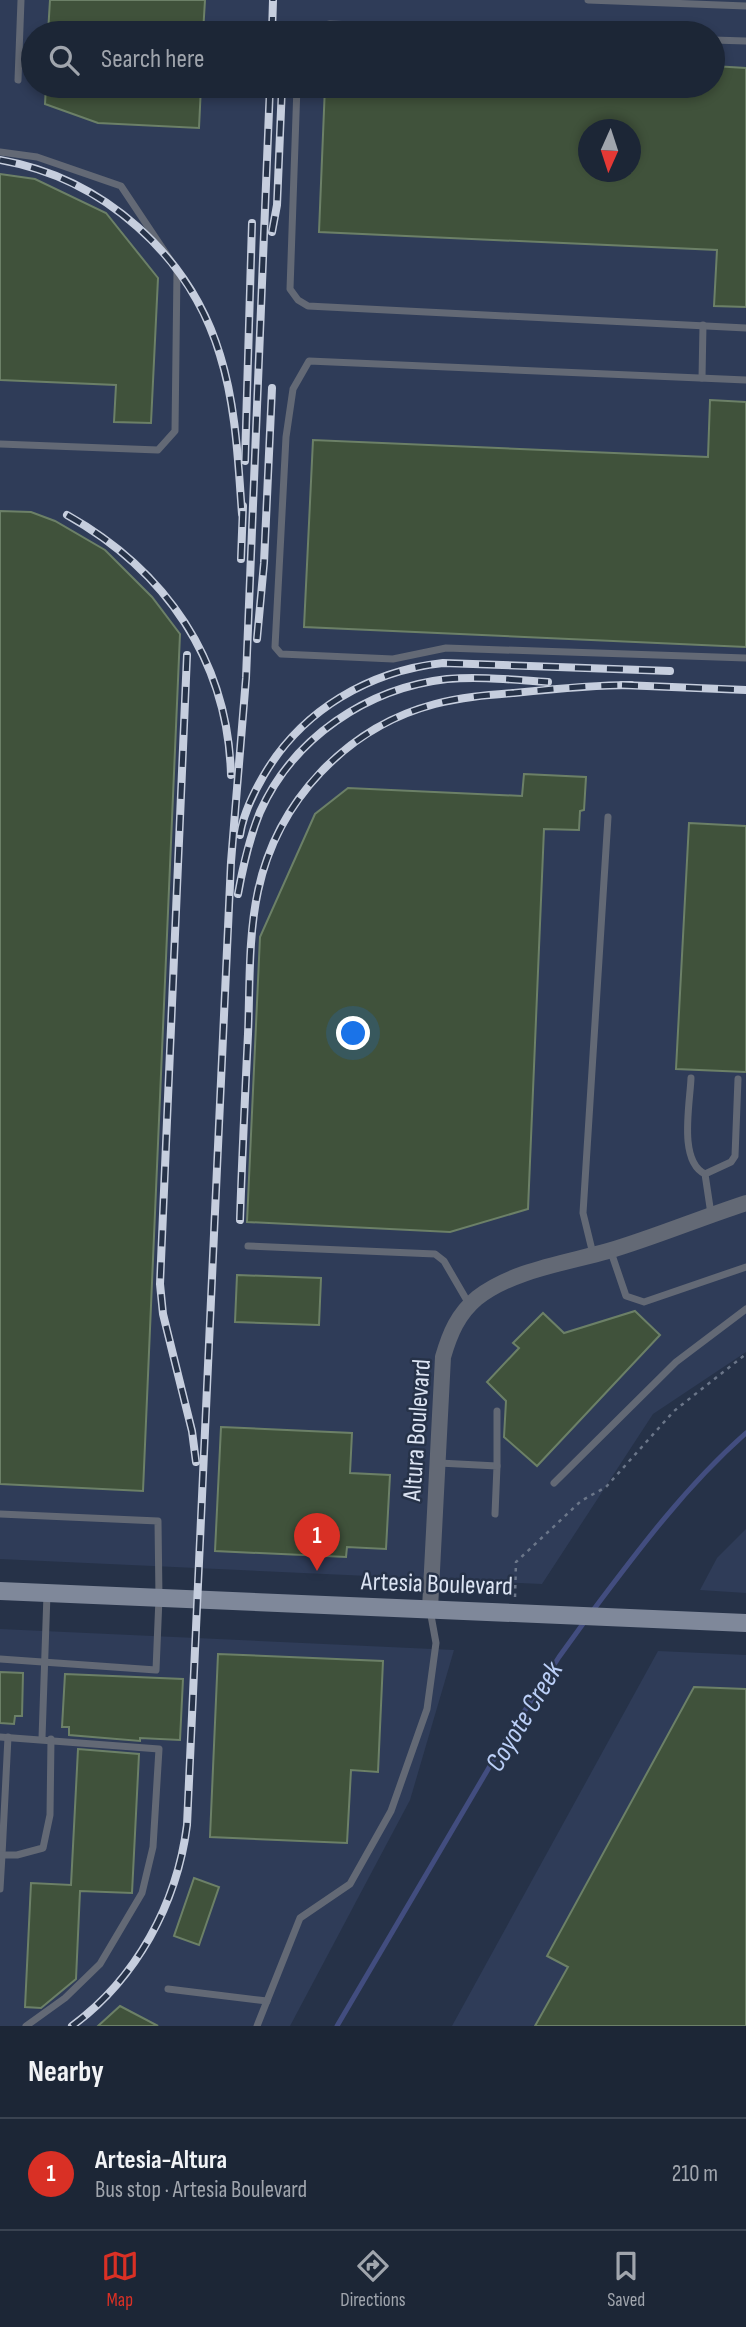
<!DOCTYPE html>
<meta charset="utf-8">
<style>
:root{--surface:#1c2636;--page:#252e3e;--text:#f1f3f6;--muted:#a0a5ad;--line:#3a4351;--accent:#d93025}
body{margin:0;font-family:"Sofia Sans Condensed",sans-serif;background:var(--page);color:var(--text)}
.compass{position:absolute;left:578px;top:119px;width:63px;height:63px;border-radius:50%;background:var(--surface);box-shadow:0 4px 10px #0003;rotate:183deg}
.you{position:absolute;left:354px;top:1034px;width:24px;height:24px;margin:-18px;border:5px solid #fff;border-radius:50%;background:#1a73e8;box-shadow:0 0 0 10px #1a73e833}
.badge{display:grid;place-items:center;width:46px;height:46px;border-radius:50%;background:var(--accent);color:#fff;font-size:23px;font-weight:700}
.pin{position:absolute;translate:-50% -58px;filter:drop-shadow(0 2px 4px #0008)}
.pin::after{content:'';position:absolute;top:37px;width:24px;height:21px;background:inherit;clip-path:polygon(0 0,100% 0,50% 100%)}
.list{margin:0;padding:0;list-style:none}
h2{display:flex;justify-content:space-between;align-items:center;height:91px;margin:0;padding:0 28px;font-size:30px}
h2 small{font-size:23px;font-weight:400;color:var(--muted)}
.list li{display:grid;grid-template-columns:46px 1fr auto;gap:21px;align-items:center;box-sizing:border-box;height:112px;padding:0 28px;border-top:2px solid var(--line)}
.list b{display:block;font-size:26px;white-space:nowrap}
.list p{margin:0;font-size:23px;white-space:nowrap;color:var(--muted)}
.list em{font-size:23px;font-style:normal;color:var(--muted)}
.icon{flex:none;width:38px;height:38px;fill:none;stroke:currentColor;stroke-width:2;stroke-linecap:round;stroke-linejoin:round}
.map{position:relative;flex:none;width:746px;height:2026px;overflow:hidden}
.search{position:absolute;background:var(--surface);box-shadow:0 4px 10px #0003;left:21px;right:21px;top:21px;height:77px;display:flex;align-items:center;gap:18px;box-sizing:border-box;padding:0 24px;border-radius:38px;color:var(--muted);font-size:26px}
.sheet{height:203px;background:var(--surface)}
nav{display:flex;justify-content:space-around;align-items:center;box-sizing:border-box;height:98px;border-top:2px solid var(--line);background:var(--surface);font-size:19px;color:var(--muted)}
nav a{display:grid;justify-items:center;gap:4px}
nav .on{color:var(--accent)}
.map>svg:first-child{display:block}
.built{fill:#2f3c58;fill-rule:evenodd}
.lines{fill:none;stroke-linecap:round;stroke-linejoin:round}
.stream{stroke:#424d7f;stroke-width:5}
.building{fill:#40523b;stroke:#6c8067;stroke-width:2;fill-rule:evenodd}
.path{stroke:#6b7689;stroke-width:2.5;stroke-dasharray:3.5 5;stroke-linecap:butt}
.service{stroke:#636975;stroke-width:7}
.tertiary{stroke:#636975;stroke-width:16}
.secondary{stroke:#7f889a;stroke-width:18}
.rail-casing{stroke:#c6cede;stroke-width:8}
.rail{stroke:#263248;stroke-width:5;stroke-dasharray:16;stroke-linecap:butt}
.labels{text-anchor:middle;stroke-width:5;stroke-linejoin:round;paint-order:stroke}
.street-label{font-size:26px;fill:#dce4f3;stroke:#263248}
.water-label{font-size:28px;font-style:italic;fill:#bbcff7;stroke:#263248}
</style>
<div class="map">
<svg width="746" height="2026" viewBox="0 0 746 2026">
<rect width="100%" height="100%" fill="#263248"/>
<g class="built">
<path d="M0 0H746V1352L653 1414 542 1584 0 1559ZM33 33H713V86H33ZM588 130H630V172H588Z"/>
<polygon points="746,1529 746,1593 700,1590 717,1558"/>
<polygon points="0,1629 454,1650 410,1800 290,2026 0,2026"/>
<polygon points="658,1651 746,1655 746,2026 452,2026"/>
</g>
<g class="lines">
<g class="stream">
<path d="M591 1613C639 1549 686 1486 746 1433"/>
<polyline points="337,2026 497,1754 559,1657 585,1621"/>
</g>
</g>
<g class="building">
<polygon points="50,0 205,0 203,33 48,33"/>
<path d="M713 66 746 68V307L714 306 717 250 319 232 325 86H713ZM589 130H631V172H589Z"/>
<polygon points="46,86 201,86 199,128 98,123 45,104"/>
<polygon points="0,174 35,179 106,213 158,278 151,423 114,422 116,385 0,380"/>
<polygon points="710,400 746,402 746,647 304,627 313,440 708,457"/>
<polygon points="0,511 31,512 55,521 105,550 152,597 180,634 143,1491 0,1484"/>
<polygon points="524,774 586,777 584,810 580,811 579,830 544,829 528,1209 450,1232 247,1222 260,937 315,814 348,788 522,796"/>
<polygon points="689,823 746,826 746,1072 676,1069"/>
<polygon points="237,1275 321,1278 319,1325 235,1322"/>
<polygon points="635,1311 660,1335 537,1466 504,1437 506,1401 487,1382 519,1348 513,1343 543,1313 564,1333"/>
<polygon points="221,1427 352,1433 350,1473 390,1475 386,1549 347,1547 346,1557 215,1551"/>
<polygon points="218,1654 383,1661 378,1772 351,1770 347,1843 210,1837"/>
<polygon points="0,1672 23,1673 22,1716 15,1716 14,1724 0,1723"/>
<polygon points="65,1674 183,1679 180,1740 140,1738 140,1741 69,1735 69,1727 62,1727"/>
<polygon points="694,1687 746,1689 746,2026 535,2026 568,1967 547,1956"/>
<polygon points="78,1749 139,1754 132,1893 80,1891 76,1979 41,2008 25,2007 31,1883 71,1885"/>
<polygon points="194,1878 219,1887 199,1945 174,1936"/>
<polygon points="120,2006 158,2026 98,2026"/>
</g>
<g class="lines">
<polyline class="path" points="515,1597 516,1562 581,1501 606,1487 674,1411 746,1354"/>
<g class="service">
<polyline points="588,0 746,6"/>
<polyline points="305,33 314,27 330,24 556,33"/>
<polyline points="713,40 746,41"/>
<polyline points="18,80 21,0"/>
<polyline points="297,86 290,289 298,300 308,306 746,328"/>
<polyline points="0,152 37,157 121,186 177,270 175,431 158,450 0,444"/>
<polyline points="702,378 703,325"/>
<polyline points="746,380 309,361 293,389 286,437 275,647 281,654 393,659 446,648 746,658"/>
<path d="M691 1078C690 1104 678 1161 705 1174L711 1214"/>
<polyline points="705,1174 731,1162 735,1156 738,1079"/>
<polyline points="248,1246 435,1254 444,1261 469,1304"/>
<polyline points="611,1252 626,1296 644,1302 746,1267"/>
<polyline points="593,1254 583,1213 608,817"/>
<polyline points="439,1463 497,1466 495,1514"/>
<polyline points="497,1466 497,1411"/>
<polyline points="554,1483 676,1362 746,1309"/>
<polyline points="0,1514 158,1521 159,1598 156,1670 0,1659"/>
<polyline points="0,1737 159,1749 153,1847 142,1893 100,1964 65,1998 26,2026"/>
<polyline points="42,1738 47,1594"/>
<polyline points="2,1855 8,1737"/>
<polyline points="0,1889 2,1855 17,1855 43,1848 50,1815 51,1739"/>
<polyline points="168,1989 267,2001"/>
<polyline points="257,2026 300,1918 350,1884 391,1811 427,1709 436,1643 430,1610"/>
</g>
<path class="tertiary" d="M430 1609 443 1357C450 1333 458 1314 477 1298 513 1270 566 1263 608 1251 655 1237 700 1218 746 1203"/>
<polyline class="secondary" points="0,1591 746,1623"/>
<g class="rail-casing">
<g id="rail">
<polyline points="272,33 273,0"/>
<path d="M0 160C103 178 190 255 220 355 236 406 238 461 242 514"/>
<polyline points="272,232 277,205 282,86"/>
<polyline points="245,461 252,223"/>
<path d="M67 515C165 570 228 660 231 775"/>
<polyline points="241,559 243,506"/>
<polyline points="257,639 264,563 272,388"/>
<polyline points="187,655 160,1284 163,1314 192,1431 196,1462"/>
<polyline points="622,685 746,690"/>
<path d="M240 835C243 814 253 794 264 775 302 710 369 671 443 663L670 671"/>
<path d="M238 894C243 866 249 839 260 812 293 738 367 688 447 679 481 676 515 680 548 682"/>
<path d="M240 1220C242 1158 245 1096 248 1034 250 987 248 937 258 891 277 801 347 727 435 704 461 697 488 695 514 693 553 689 592 685 631 685"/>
<path d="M72 2026C136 1979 177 1904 187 1825L231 862 246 678 270 86"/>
</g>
</g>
<use href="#rail" class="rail"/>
</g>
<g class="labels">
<g class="street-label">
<text transform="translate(416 1430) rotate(-86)" y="9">Altura Boulevard</text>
<text transform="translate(437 1583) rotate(2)" y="9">Artesia Boulevard</text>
</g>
<g class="water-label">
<text transform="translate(523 1716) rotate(-59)" y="10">Coyote Creek</text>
</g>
</g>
</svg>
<svg class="compass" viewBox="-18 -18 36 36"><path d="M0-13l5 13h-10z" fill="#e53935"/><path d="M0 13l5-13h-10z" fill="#a0a5ad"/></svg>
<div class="you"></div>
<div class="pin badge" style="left:317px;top:1571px">1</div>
<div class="search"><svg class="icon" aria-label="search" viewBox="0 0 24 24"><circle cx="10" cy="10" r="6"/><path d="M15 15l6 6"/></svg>Search here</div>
</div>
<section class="sheet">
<h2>Nearby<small></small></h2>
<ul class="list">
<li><span class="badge">1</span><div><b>Artesia-Altura</b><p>Bus stop · Artesia Boulevard</p></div><em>210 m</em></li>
</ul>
</section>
<nav>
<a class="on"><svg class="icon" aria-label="map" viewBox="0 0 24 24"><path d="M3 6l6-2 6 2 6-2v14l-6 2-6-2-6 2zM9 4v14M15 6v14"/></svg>Map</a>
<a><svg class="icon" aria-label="directions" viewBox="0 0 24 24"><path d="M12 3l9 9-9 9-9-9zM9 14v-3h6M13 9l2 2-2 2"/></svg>Directions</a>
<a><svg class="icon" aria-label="saved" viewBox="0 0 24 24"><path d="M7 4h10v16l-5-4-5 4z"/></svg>Saved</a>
</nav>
